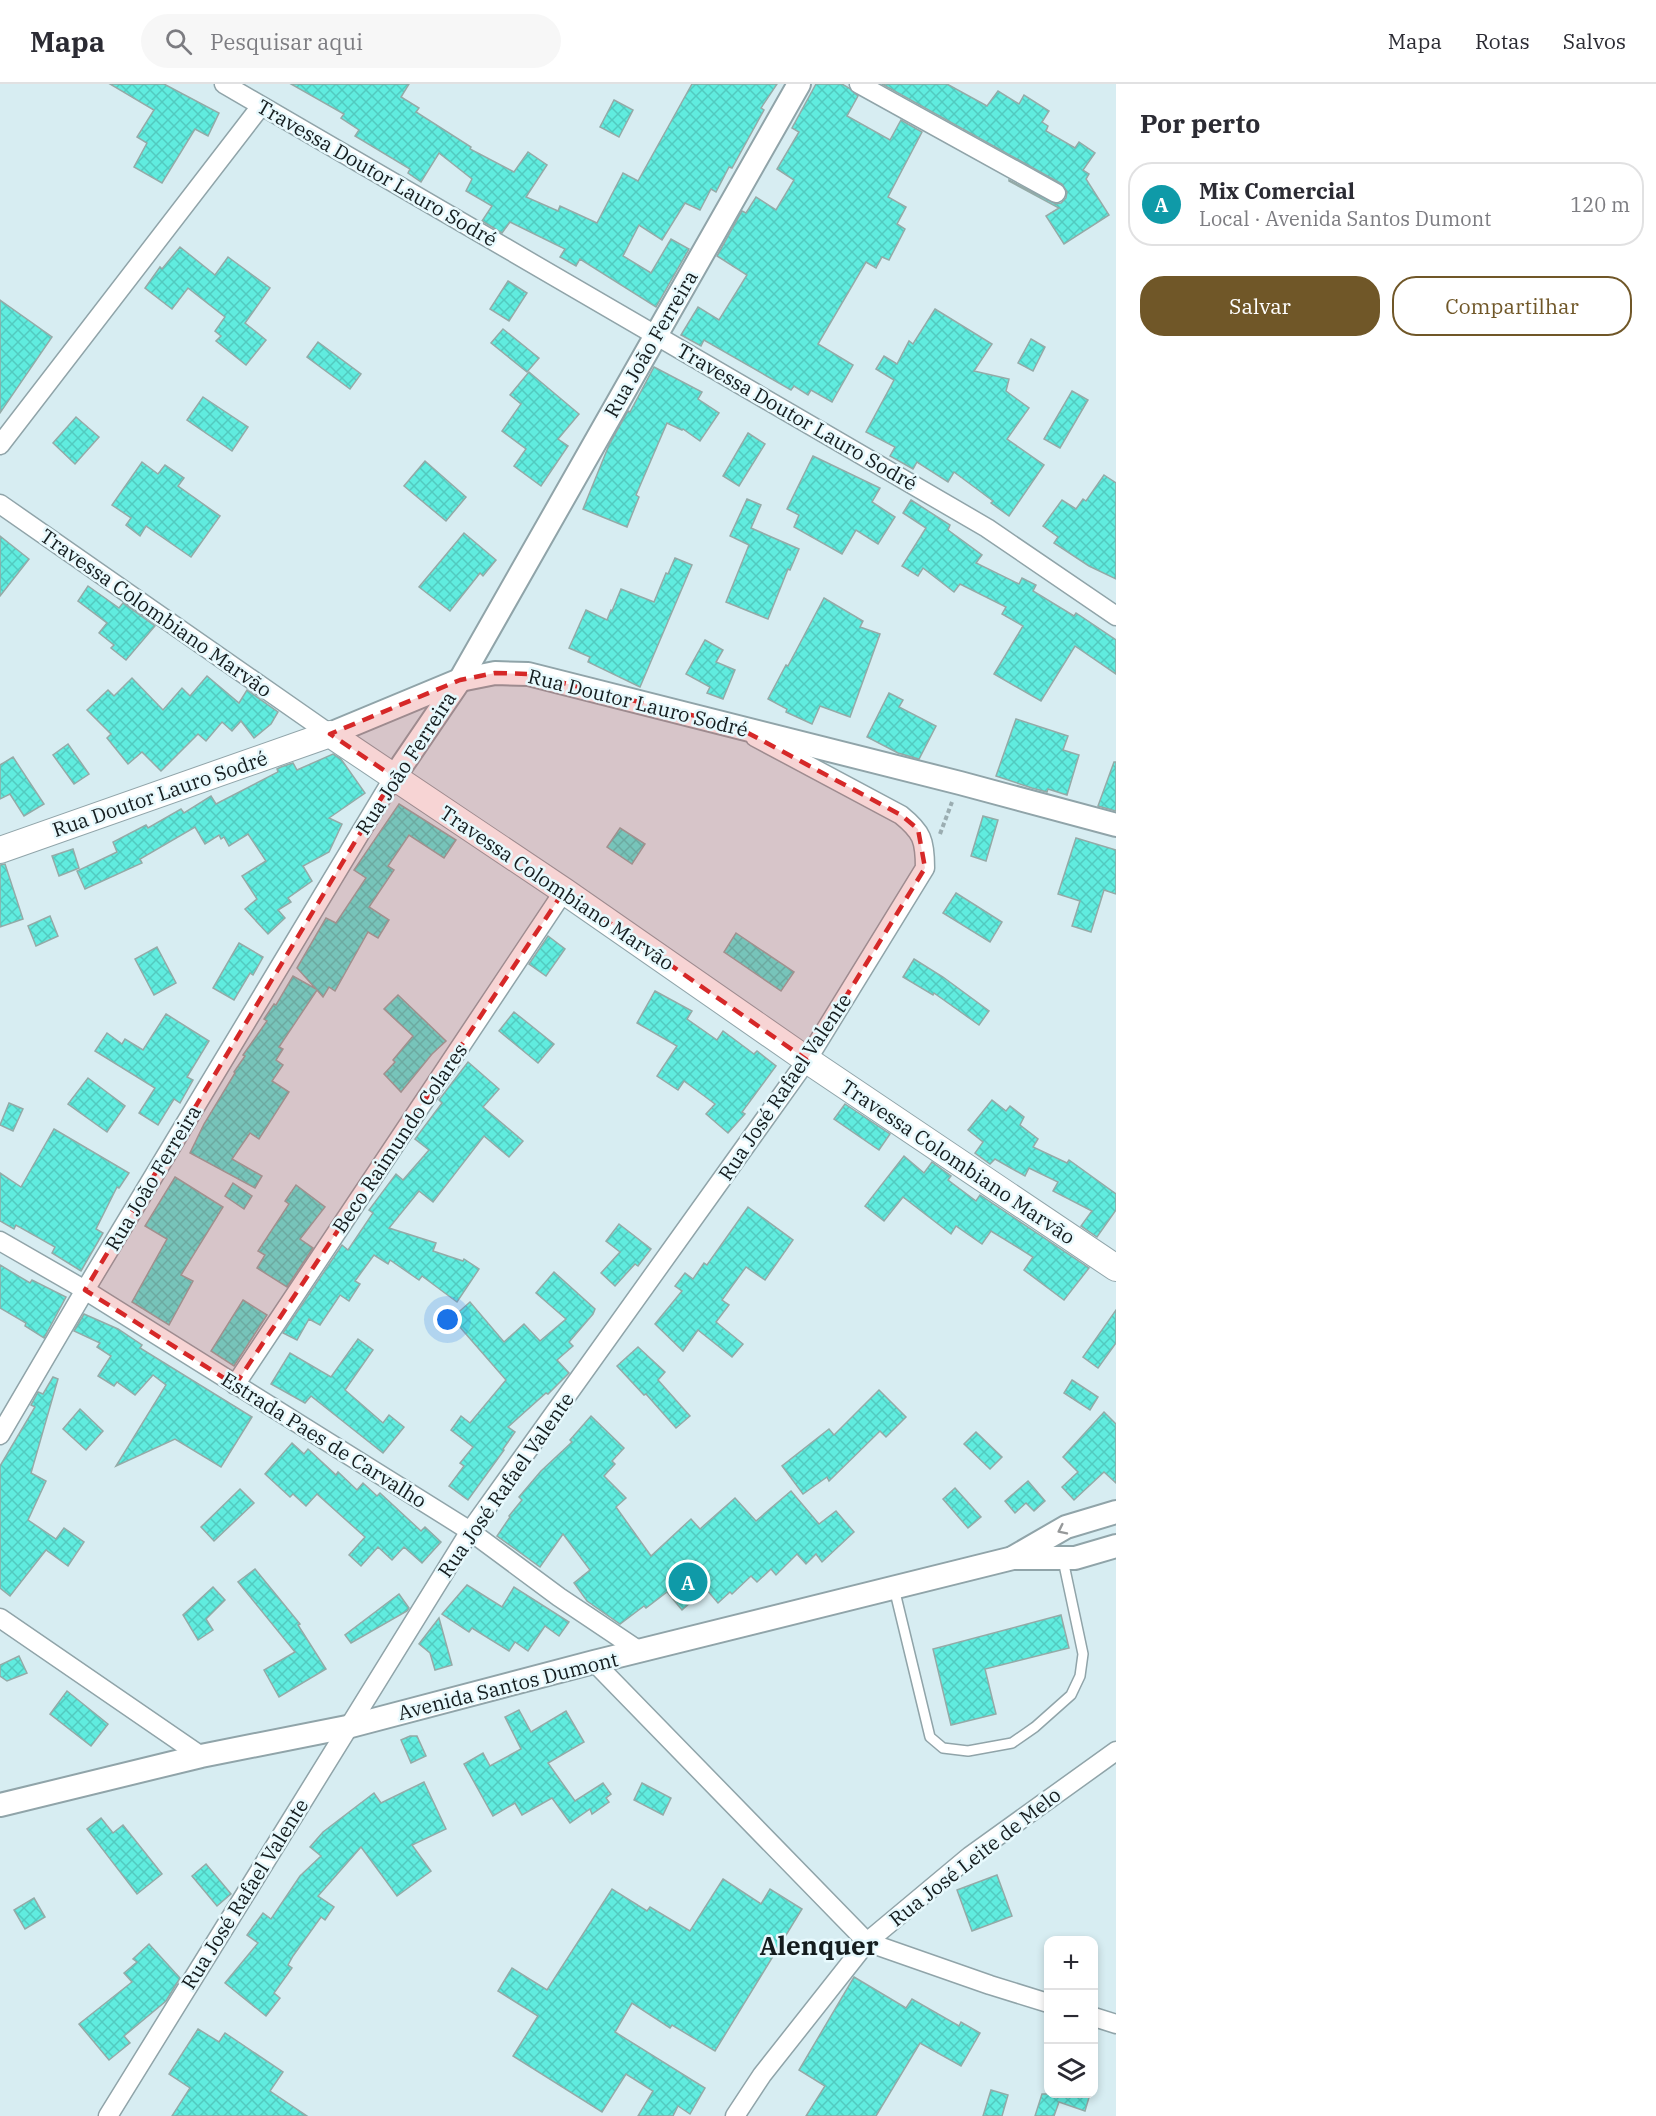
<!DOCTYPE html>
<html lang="pt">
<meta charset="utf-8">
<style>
:root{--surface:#fff;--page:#f7f7f7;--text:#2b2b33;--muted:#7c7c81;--line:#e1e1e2;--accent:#705728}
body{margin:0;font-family:"IBM Plex Serif",serif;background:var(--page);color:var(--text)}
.controls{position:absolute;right:18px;bottom:18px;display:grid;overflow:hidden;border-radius:12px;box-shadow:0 3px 9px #0003}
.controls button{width:54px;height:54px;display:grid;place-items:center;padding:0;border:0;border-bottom:2px solid var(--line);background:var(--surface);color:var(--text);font:30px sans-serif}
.you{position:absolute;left:448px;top:1236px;width:21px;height:21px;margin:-15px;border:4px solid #fff;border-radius:50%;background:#1a73e8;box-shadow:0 0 0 9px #1a73e833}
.badge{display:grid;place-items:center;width:39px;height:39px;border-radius:50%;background:var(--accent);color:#fff;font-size:20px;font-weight:700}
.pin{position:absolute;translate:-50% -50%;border:3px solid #fff;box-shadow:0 2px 6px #0006}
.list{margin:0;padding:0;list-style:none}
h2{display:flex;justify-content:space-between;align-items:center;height:78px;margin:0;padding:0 24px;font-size:26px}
h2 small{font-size:20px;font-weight:400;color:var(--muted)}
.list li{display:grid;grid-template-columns:39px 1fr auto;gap:18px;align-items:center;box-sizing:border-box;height:84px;margin:0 12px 12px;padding:0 12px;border:2px solid var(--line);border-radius:24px}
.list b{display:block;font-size:22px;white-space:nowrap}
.list p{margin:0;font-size:20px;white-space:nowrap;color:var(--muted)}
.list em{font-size:20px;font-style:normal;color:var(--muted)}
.actions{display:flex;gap:12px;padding:18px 24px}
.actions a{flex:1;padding:14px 0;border:2px solid var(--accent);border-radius:24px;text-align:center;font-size:21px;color:var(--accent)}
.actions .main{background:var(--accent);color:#fff}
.icon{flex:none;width:33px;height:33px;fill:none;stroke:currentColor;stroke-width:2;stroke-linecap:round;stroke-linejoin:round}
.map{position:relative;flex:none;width:1116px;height:2032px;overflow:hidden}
header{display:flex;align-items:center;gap:36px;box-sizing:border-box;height:84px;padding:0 30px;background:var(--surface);border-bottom:2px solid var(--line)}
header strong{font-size:28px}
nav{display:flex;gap:33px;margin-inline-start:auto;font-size:21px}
.search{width:420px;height:54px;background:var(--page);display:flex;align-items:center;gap:15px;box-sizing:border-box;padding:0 21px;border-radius:33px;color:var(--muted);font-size:22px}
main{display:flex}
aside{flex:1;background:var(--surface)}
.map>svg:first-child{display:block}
.building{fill:url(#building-cross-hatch);stroke:#94aaa7;stroke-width:1.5}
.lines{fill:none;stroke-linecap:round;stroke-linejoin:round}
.service-casing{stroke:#90a4a9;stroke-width:12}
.minor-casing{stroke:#90a4a9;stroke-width:21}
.tertiary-casing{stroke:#90a4a9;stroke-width:26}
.secondary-casing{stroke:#90a4a9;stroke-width:28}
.path{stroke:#9badb1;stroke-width:4;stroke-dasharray:4.5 3;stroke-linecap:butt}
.service{stroke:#fff;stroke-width:9}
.minor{stroke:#fff;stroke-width:18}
.tertiary{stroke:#fff;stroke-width:22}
.secondary{stroke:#fff;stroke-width:26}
.oneway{stroke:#96999a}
.marked{fill:#d62828;fill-opacity:0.2;stroke:#d62828;stroke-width:4.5;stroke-dasharray:12 8;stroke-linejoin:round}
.labels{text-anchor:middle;stroke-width:5;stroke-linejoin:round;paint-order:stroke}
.street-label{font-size:20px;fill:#151d1f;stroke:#e7f9fd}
.district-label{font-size:26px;font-weight:bold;fill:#151d1f;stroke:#e7f9fd}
</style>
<header>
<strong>Mapa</strong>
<div class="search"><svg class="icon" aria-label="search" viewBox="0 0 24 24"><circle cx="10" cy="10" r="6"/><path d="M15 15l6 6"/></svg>Pesquisar aqui</div>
<nav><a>Mapa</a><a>Rotas</a><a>Salvos</a></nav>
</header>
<main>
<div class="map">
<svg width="1116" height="2032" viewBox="0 0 1116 2032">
<defs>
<pattern id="building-cross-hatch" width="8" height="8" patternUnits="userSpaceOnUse" patternTransform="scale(1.5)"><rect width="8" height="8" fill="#60ecdf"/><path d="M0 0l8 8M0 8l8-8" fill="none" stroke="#52cabf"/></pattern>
</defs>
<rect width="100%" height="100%" fill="#d7edf2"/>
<g class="building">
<polygon points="110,0 164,0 219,29 208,52 195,45 162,99 134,83 147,59 137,53 154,26"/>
<polygon points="291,0 409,0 401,13 419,24 416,28 471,63 470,65 514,88 528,68 547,81 526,113 558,127 560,122 597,139 623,89 638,97 692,0 777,0 761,24 764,26 732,84 729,83 716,108 711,105 700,126 685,119 662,156 639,141 623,172 651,189 671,155 689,165 656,223 580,175 576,182 560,173 565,165 510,138 502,149 482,137 492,122 466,107 472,95 439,69 421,98 408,89 410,85 355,52 359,46 341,34 344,30"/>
<polygon points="816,0 842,0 849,4 858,12 847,32 890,56 901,36 922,48 888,113 906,123 897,140 905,145 889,176 882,173 876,184 866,178 818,260 853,281 832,318 811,306 808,311 794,302 791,306 704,256 701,262 681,251 698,223 719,236 747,191 717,172 742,127 746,129 756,113 776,126 794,96 777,85 799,48 792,44"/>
<polygon points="882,0 947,0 987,22 998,7 1019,20 1024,11 1049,27 1042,38 1048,42 1046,47 1075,64 1079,58 1095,69 1083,86 1089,90 1086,95 1109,131 1064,160 1046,132 1059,124 1009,97 1009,96 1056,120 1061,119 1066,114 1067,108 1062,100"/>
<polygon points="614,16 633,26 619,53 600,43"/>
<polygon points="180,163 215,191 228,173 270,204 245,239 266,256 246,281 216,257 221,252 215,247 225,233 188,204 172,225 145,204 160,183 162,185"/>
<polygon points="508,197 527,209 509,237 490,225"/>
<polygon points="0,216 52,253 0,329"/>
<polygon points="935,225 992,260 974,287 1009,295 1006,307 1029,324 1007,355 1044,381 1009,432 991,419 993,417 954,388 948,398 917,378 913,385 890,372 895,363 866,348 894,296 876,285 884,272 897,280 909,257 913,260"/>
<polygon points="503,245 539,274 527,288 491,259"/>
<polygon points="1031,255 1045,263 1033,287 1018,279"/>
<polygon points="318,258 361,290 350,305 307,273"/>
<polygon points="654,283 702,308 698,315 719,329 700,357 683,345 682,346 667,339 636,411 639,413 627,443 583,425 609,361 628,327 630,328"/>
<polygon points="529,288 579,330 558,355 568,362 541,402 514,382 526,365 502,347 521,320 510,311"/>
<polygon points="1072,307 1088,316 1060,364 1044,355"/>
<polygon points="203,313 248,343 232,367 187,336"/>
<polygon points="76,333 99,353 75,380 53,359"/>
<polygon points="748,349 765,360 739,402 723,392"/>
<polygon points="813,372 880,404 872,418 895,433 878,460 856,446 842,470 794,443 799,431 787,425"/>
<polygon points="425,377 466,413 446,437 404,402"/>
<polygon points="142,378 158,390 165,381 184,394 178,402 220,432 191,473 146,442 140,452 126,441 131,434 112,421"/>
<polygon points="1104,391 1116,399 1116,495 1089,482 1054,459 1058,453 1043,442 1062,416 1076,425 1083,415 1086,417"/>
<polygon points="747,415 761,421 751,444 799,465 790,486 788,485 768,535 726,518 749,461 730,452"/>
<polygon points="911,416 950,441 948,446 982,471 976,479 1019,500 1022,494 1036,501 1033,507 1074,532 1076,529 1116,556 1116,590 1075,562 1041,617 994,590 1023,542 1002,530 1006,523 960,500 954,508 923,484 918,492 902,482 926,444 903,429"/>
<polygon points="464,449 496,476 483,492 480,489 450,527 419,503"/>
<polygon points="0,452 29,475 0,512"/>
<polygon points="675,474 692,481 640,603 588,578 590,573 569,564 586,526 607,536 611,526 612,527 621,505 654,518 666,489 668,490"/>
<polygon points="88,502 119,524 123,519 155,542 126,576 111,564 114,561 99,549 107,539 78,517"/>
<polygon points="824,514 863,537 860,543 880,550 850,633 820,622 812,640 786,628 787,625 768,615 786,581 788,582"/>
<polygon points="705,556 723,566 716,578 735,586 723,615 707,609 710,603 686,590"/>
<polygon points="207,592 239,619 247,606 278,628 271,640 254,654 241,637 232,647 222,638 206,657 198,650 161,687 142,668 128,680 107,654 111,650 87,626 108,606 114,612 132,594 163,626 182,604 190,612"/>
<polygon points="889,609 903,616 899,623 936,642 919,675 898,669 867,653"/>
<polygon points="1016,635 1068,652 1063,666 1079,671 1067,711 1048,705 1047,708 1032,704 996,692"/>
<polygon points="68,660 89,690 74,700 53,671"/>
<polygon points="333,670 341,675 365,709 329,734 342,740 329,768 303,782 312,797 288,814 291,818 278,826 285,834 268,850 245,825 257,815 242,792 266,777 248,750 229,762 224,753 221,755 219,751 205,760 195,743 140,775 142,779 85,805 77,787 117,768 113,758 146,741 148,744 181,725 184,729 211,712 216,720 278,688 277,685 281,683 293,679 297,686"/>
<polygon points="13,673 44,720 24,732 10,710 0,715 0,681"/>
<polygon points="1114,678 1116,678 1116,727 1098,722"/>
<polygon points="399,720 456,756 444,774 409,751 388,782 394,786 369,823 389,836 378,854 368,848 335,907 329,903 323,913 317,906 279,963 283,965 276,976 283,981 272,997 289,1008 259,1055 250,1049 232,1075 262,1092 255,1104 190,1069 204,1040 235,989 234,988 245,972 243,971 267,937 264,935 274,920 276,921 293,892 316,905 297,884 326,834 336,839 366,794 354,786"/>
<polygon points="983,732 998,736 986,777 971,772"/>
<polygon points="620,744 645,760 632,780 607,763"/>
<polygon points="1076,754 1116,766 1116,810 1104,806 1091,848 1072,842 1080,817 1058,810"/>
<polygon points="73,765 79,784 59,792 52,772"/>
<polygon points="5,780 23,835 0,843 0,781"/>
<polygon points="956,809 1002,838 990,858 943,829"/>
<polygon points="50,832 58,852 36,862 28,842"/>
<polygon points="736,849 794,888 781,907 724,868"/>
<polygon points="548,852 565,865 546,892 529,880"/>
<polygon points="239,859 263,873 253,891 250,889 234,916 213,904"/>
<polygon points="157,863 176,899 154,911 135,875"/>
<polygon points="914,875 943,893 989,927 979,941 934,909 933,911 903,893"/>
<polygon points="655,907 692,927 687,935 717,956 723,947 754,970 757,967 776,982 742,1028 745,1030 728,1049 706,1030 715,1020 684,997 678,1006 657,992 677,962 637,939"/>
<polygon points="398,911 446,957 432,970 401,1008 384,990 395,978 393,976 413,952 384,925"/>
<polygon points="514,928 554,960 538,979 499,947"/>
<polygon points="166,930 209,957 187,993 193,996 180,1019 174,1015 158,1041 139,1029 155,1004 95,967 107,949 122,960 125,955 143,966"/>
<polygon points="468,978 499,1005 483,1023 523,1057 509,1073 484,1052 433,1118 419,1107 389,1144 436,1159 433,1167 463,1177 464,1175 479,1185 457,1218 422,1192 419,1196 390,1176 388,1180 374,1171 355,1197 360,1200 349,1217 340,1211 320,1241 309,1235 297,1256 283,1249 342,1161 348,1166 373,1129 369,1126 396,1090 403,1096 429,1066 415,1055 442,1019 439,1016"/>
<polygon points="88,994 125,1022 107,1048 68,1020"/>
<polygon points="992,1016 1006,1027 1010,1022 1024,1033 1020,1041 1038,1055 1033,1063 1067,1079 1069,1076 1116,1110 1116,1126 1097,1153 1081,1142 1092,1127 1053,1107 1058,1098 1029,1084 1025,1092 995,1075 990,1080 975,1069 983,1058 968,1046"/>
<polygon points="9,1019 23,1025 13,1047 0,1041"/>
<polygon points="845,1020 890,1050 879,1066 834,1035"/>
<polygon points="54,1045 129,1089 119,1104 117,1103 96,1145 103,1149 81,1187 52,1169 55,1163 16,1141 14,1145 0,1137 0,1089 21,1103"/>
<polygon points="904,1072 924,1089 932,1078 951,1092 948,1096 976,1117 980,1111 1089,1184 1064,1216 1024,1186 1033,1173 991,1147 982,1160 956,1142 951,1150 903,1113 884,1137 865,1122"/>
<polygon points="175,1093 223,1123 181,1191 193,1197 169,1241 132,1218 167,1155 145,1142"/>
<polygon points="233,1099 252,1112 244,1125 225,1112"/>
<polygon points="296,1101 325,1123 300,1155 313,1164 287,1203 257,1184 265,1171 258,1167 289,1120 285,1117"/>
<polygon points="748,1123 793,1156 765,1196 746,1183 722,1216 729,1221 716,1238 743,1260 732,1273 698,1246 683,1267 655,1240 682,1207 675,1202 685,1189 693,1195 704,1179 707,1181"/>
<polygon points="619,1140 651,1165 638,1182 635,1180 615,1202 601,1189 620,1168 606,1157"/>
<polygon points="0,1181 30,1199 32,1196 66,1213 44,1254 25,1242 26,1239 0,1224"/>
<polygon points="554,1188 595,1225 593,1230 569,1258 573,1262 557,1276 569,1289 548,1310 546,1309 508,1343 515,1348 503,1365 504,1366 468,1416 449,1402 464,1382 460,1379 473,1363 451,1346 461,1332 470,1339 506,1296 452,1234 470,1218 504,1258 524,1240 540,1257 566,1235 536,1209"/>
<polygon points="243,1216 267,1231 234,1282 211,1267"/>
<polygon points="1116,1226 1116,1259 1098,1284 1083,1273"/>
<polygon points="84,1230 118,1245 142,1261 140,1264 252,1333 221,1383 175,1355 116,1382 166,1301 153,1291 135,1311 117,1298 114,1302 98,1292 111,1272 97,1263 100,1259 74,1247"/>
<polygon points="358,1255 373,1266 345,1306 383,1339 389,1331 404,1343 383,1369 311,1312 305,1319 271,1300 290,1269 331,1293"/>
<polygon points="638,1263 665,1288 658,1296 690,1332 676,1344 646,1310 644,1311 617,1282"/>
<polygon points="53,1293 58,1295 31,1389 46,1397 28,1436 56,1455 64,1444 84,1458 68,1482 46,1466 10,1512 0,1504 0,1382 35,1323 31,1321 38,1308 43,1310"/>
<polygon points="1072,1296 1098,1313 1090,1326 1064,1309"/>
<polygon points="879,1306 906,1333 886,1353 880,1347 829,1397 827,1393 803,1410 782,1382 829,1345 834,1351"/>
<polygon points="80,1325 103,1347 86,1366 63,1345"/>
<polygon points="1104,1328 1116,1340 1116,1399 1104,1388 1074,1416 1062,1403 1078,1388 1063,1373"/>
<polygon points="591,1332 624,1364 612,1377 615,1380 604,1392 626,1414 616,1423 651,1472 691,1435 700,1445 735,1414 756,1437 791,1407 819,1440 836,1427 854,1448 822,1478 816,1470 806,1480 797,1470 776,1491 771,1485 757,1498 751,1492 732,1510 730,1508 718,1519 706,1505 682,1526 667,1508 646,1524 644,1522 620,1540 587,1517 574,1499 590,1486 563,1450 540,1483 497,1452 510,1433 509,1432 522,1416 519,1413 541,1387 572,1358 570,1356"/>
<polygon points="976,1348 1002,1373 990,1385 964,1360"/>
<polygon points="292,1359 304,1370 308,1365 336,1391 338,1388 357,1406 363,1399 377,1412 380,1409 421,1447 425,1443 441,1458 422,1479 404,1463 392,1476 378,1463 361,1482 349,1471 365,1453 317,1410 306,1422 293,1410 290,1413 265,1390"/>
<polygon points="1028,1397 1045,1417 1034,1427 1026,1419 1015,1429 1005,1417"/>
<polygon points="955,1404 981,1433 968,1444 943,1415"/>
<polygon points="240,1405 254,1419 214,1457 201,1443"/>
<polygon points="255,1485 300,1540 298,1541 326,1585 279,1613 264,1586 295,1568 238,1498"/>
<polygon points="467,1501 502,1523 514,1503 569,1538 559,1552 545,1542 528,1567 515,1558 509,1567 472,1544 469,1548 442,1530"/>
<polygon points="213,1503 225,1516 206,1535 213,1546 198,1556 183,1531"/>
<polygon points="399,1510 409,1524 407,1527 351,1559 345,1551"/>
<polygon points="1061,1531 1069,1564 985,1585 996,1630 951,1641 933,1565"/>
<polygon points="439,1534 452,1581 435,1586 430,1569 419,1560"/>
<polygon points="19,1572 27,1589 7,1597 0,1592 0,1581"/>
<polygon points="67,1607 108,1640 91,1662 50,1630"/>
<polygon points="519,1626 531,1648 566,1627 584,1658 548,1679 575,1717 603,1699 611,1710 606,1714 609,1718 592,1730 590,1725 570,1739 552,1714 522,1731 515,1719 493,1732 464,1680 483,1669 490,1682 521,1665 505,1633"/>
<polygon points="410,1652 417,1652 426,1672 411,1679 401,1656"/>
<polygon points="424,1698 446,1745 412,1761 431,1787 397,1812 361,1763 318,1812 334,1823 325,1836 321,1833 293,1872 288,1881 292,1884 274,1909 280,1914 266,1932 225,1899 258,1859 247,1851 263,1829 271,1835 300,1792 321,1772 310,1763 323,1748 374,1709 381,1719"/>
<polygon points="642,1699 671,1714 663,1731 634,1716"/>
<polygon points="101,1734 113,1749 123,1741 162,1790 137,1810 87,1745"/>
<polygon points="206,1780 231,1810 217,1822 192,1792"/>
<polygon points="997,1791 1012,1832 972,1847 957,1806"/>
<polygon points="723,1795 761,1820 770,1805 802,1825 715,1967 672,1941 670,1944 632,1919 615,1948 705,2004 690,2030 678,2022 673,2032 638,2032 653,2007 626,1990 602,2028 513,1972 538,1932 498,1907 512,1884 547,1906 612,1805 647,1827 650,1823 690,1847"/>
<polygon points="34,1814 45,1833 25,1845 14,1826"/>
<polygon points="149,1860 180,1894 166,1917 124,1952 130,1959 109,1976 79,1940 132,1898 124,1889 137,1878 133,1875"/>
<polygon points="854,1893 906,1924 912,1915 959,1942 961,1938 980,1949 961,1982 920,1959 876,2032 806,2032 825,2002 799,1986"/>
<polygon points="198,1945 219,1958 225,1949 283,1988 270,2007 307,2032 172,2032 190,2004 169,1990"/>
<polygon points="991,2006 1008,2011 1002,2032 983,2032"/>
<polygon points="1042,2010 1090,2010 1085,2027 1059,2018 1054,2032 1035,2032"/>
</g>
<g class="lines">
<g class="service-casing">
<polyline id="service" points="894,1504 930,1653 943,1664 968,1667 1012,1659 1035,1643 1071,1611 1080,1592 1083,1570 1063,1476"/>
</g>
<g class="minor-casing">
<g id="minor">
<polyline points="224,0 987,444 1116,532"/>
<polyline points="859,0 1056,109"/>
<polyline points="0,361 261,22"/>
<polyline points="0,420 330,650"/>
<polyline points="0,1157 85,1206 470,1447 559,1513 641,1568"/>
<polyline points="235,1301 564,807"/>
<polyline points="0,1351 85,1206 394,693"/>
<polyline points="0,1534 201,1672"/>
<polyline points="594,1578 867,1858 990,1901 1048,1919"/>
<polyline points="1094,1933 1116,1940"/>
<path d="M108 2032 470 1447 807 976 925 784C925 756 922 748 901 731L755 653"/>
<polyline points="735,2032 762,1991 867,1858 970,1772 1116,1667"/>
</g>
</g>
<g class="tertiary-casing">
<g id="tertiary">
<polyline points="330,650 460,596 495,589 528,590 960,699 1116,741"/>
<polyline points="394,693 460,596 799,0"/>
<polyline points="1014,1473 1066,1443 1116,1428"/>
<polyline points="0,1721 201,1672 347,1643 594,1578 1013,1474 1075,1474 1116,1462"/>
</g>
</g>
<g class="secondary-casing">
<polyline id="secondary" points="0,766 330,650 564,807 807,976 1116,1184"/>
</g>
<polyline class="path" points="940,750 952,718"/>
<use href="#service" class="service"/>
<use href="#minor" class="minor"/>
<use href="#tertiary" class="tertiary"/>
<use href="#secondary" class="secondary"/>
</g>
<defs><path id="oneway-chevron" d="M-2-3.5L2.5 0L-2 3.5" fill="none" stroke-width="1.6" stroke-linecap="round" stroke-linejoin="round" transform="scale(1.5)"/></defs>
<use class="oneway" href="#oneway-chevron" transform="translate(1062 1446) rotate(154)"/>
<path class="marked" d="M495 589 528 590 735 642 901 731 918 745 925 784 807 976 564 807 235 1301 85 1206 394 693 330 650 460 596Z"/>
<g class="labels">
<g class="street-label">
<text transform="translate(377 89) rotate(30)" y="7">Travessa Doutor Lauro Sodré</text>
<text transform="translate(651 260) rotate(-60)" y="7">Rua João Ferreira</text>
<text transform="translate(797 333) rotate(30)" y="7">Travessa Doutor Lauro Sodré</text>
<text transform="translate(156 529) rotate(35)" y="7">Travessa Colombiano Marvão</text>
<text transform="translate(638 619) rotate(14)" y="7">Rua Doutor Lauro Sodré</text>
<text transform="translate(406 679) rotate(-57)" y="7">Rua João Ferreira</text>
<text transform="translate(160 710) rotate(-19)" y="7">Rua Doutor Lauro Sodré</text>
<text transform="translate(557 804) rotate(34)" y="7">Travessa Colombiano Marvão</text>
<text transform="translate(785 1003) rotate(-56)" y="7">Rua José Rafael Valente</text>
<text transform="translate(400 1054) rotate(-56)" y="7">Beco Raimundo Colares</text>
<text transform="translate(958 1078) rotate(34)" y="7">Travessa Colombiano Marvão</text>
<text transform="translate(153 1094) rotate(-59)" y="7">Rua João Ferreira</text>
<text transform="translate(324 1356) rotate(32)" y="7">Estrada Paes de Carvalho</text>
<text transform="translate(506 1401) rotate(-55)" y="7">Rua José Rafael Valente</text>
<text transform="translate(508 1602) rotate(-14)" y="7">Avenida Santos Dumont</text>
<text transform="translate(975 1773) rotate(-38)" y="7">Rua José Leite de Melo</text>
<text transform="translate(245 1810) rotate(-58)" y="7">Rua José Rafael Valente</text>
</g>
<g class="district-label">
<text x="819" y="1871">Alenquer</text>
</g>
</g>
</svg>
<div class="controls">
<button>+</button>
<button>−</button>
<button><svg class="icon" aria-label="layers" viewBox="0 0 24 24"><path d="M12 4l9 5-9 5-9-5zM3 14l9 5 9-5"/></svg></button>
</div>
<div class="you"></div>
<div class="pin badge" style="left:688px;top:1498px;background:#0f9aa8">A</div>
</div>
<aside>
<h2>Por perto<small></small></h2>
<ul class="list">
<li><span class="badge" style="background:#0f9aa8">A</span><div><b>Mix Comercial</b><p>Local · Avenida Santos Dumont</p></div><em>120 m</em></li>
</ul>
<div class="actions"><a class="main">Salvar</a><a>Compartilhar</a></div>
</aside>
</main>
